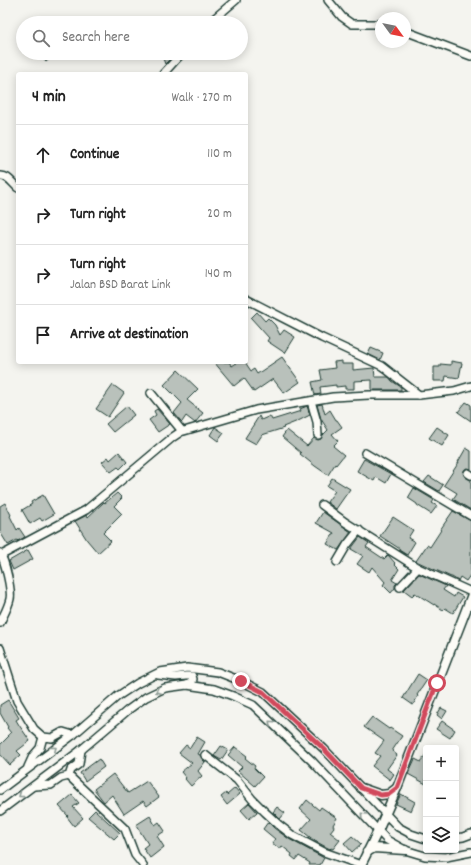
<!DOCTYPE html>
<meta charset="utf-8">
<style>
:root{--surface:#fff;--page:#f2f2f2;--text:#222;--muted:#767676;--line:#e0e0e0}
body{margin:0;font-family:Dekko,sans-serif;background:var(--page);color:var(--text)}
.controls{position:absolute;right:12px;bottom:12px;display:grid;overflow:hidden;border-radius:4px;box-shadow:0 2px 10px #0003}
.controls button{width:36px;height:36px;display:grid;place-items:center;padding:0;border:0;border-bottom:1px solid var(--line);background:var(--surface);color:var(--text);font:20px sans-serif}
.compass{position:absolute;left:375px;top:12px;width:36px;height:36px;border-radius:50%;background:var(--surface);box-shadow:0 2px 10px #0003;rotate:123deg}
.stop{position:absolute;width:12px;height:12px;margin:-9px;border:3px solid #d1495b;border-radius:50%;background:#fff}
.stop.end{background:#d1495b;border-color:#fff;box-shadow:0 1px 4px #0008}
.list{margin:0;padding:0;list-style:none}
h2{display:flex;justify-content:space-between;align-items:center;height:52px;margin:0;padding:0 16px;font-size:17px}
h2 small{font-size:13px;font-weight:400;color:var(--muted)}
.list li{display:grid;grid-template-columns:26px 1fr auto;gap:12px;align-items:center;box-sizing:border-box;height:60px;padding:0 16px;border-top:1px solid var(--line)}
.list b{display:block;font-size:15px;white-space:nowrap}
.list p{margin:0;font-size:13px;white-space:nowrap;color:var(--muted)}
.list em{font-size:13px;font-style:normal;color:var(--muted)}
.icon{flex:none;width:22px;height:22px;fill:none;stroke:currentColor;stroke-width:2;stroke-linecap:round;stroke-linejoin:round}
.map{position:relative;flex:none;width:471px;height:865px;overflow:hidden}
.search{position:absolute;background:var(--surface);box-shadow:0 2px 10px #0003;left:16px;top:16px;width:232px;height:44px;display:flex;align-items:center;gap:10px;box-sizing:border-box;padding:0 14px;border-radius:22px;color:var(--muted);font-size:15px}
.panel{position:absolute;background:var(--surface);box-shadow:0 2px 10px #0003;left:16px;top:72px;width:232px;height:292px;border-radius:4px}
.map>svg:first-child{display:block}
.building{fill:#b9c1bb;stroke:#1f3d34}
.lines{fill:none;stroke-linecap:round;stroke-linejoin:round}
.minor-casing{stroke:#1f3d34;stroke-width:10}
.tertiary-casing{stroke:#1f3d34;stroke-width:11}
.minor{stroke:#fdfcf7;stroke-width:7}
.tertiary{stroke:#fdfcf7;stroke-width:8}
.oneway{stroke:#8e9c96}
.route{stroke:#d1495b;stroke-width:5}
</style>
<div class="map">
<svg width="471" height="865" viewBox="0 0 471 865">
<rect width="100%" height="100%" fill="#f4f4ef"/>
<filter id="ink" filterUnits="userSpaceOnUse"><feTurbulence type="fractalNoise" baseFrequency=".025" numOctaves="2"/><feDisplacementMap in="SourceGraphic" scale="8" xChannelSelector="R" yChannelSelector="G"/><feConvolveMatrix kernelMatrix="1 2 1 2 8 2 1 2 1" color-interpolation-filters="sRGB"/></filter>
<g filter="url(#ink)">
<g class="building">
<polygon points="44,53 56,53 46,62 40,56"/>
<polygon points="161,53 172,53 173,56 165,64"/>
<polygon points="257,312 265,321 268,318 275,325 280,335 284,330 295,337 285,353 267,341 269,338 251,318"/>
<polygon points="371,348 383,353 380,360 368,354"/>
<polygon points="282,357 300,382 284,393 273,379 254,392 244,378 234,386 214,362 229,362 232,366 238,362 245,362 251,371 254,369 257,374"/>
<polygon points="342,361 342,364 353,364 353,370 374,368 375,377 389,377 392,381 401,387 401,390 372,390 372,380 354,381 354,389 345,389 345,386 336,387 336,385 320,387 321,394 315,395 312,382 322,380 320,370 335,368 334,362"/>
<polygon points="451,361 462,363 459,378 446,376 445,381 434,381 434,367 440,367 440,364 451,365"/>
<polygon points="178,370 198,389 187,400 203,413 195,423 186,416 182,422 180,420 174,413 182,403 164,385"/>
<polygon points="113,385 124,393 108,417 96,409"/>
<polygon points="466,402 471,405 471,421 458,412"/>
<polygon points="322,404 325,414 330,410 336,420 337,420 342,427 332,434 338,441 333,446 344,455 336,465 335,464 328,475 315,466 300,454 301,453 282,437 287,430 307,446 314,438 318,440 321,439 323,435 328,430 321,419 317,405"/>
<polygon points="127,406 134,415 113,432 106,424"/>
<polygon points="307,406 310,415 298,421 283,427 284,428 262,435 256,444 245,438 259,416 261,420 270,416 272,420 301,411 300,409"/>
<polygon points="157,409 170,424 158,432 149,420 156,415 154,411"/>
<polygon points="215,427 224,433 218,441 210,435"/>
<polygon points="437,427 449,435 442,446 429,438"/>
<polygon points="466,448 471,451 471,469 468,468 465,469 463,473 465,477 471,480 471,510 453,499 457,493 444,485 459,462 458,462"/>
<polygon points="119,452 127,462 120,469 118,467 111,472 102,462 108,457 110,460"/>
<polygon points="364,459 391,474 386,483 376,477 374,481 357,471"/>
<polygon points="429,476 443,485 439,491 424,482"/>
<polygon points="332,478 350,489 336,509 327,502 335,491 327,486"/>
<polygon points="414,488 434,500 432,503 437,506 431,514 417,505 417,504 408,498"/>
<polygon points="117,493 122,498 114,506 122,514 103,533 111,541 98,553 87,540 75,521 87,515 88,517 104,502 105,503"/>
<polygon points="43,495 54,514 42,521 40,518 30,524 22,510 32,504 31,502"/>
<polygon points="5,503 11,515 10,516 17,530 19,528 25,537 18,541 17,540 8,545 0,532 0,506"/>
<polygon points="453,511 471,521 471,574 466,581 460,577 458,581 452,577 451,577 416,561 427,545 430,547 441,530 440,530"/>
<polygon points="323,512 351,532 338,550 327,544 334,533 316,523"/>
<polygon points="393,517 413,530 408,538 415,542 407,555 399,550 400,549 380,536"/>
<polygon points="360,537 369,543 366,547 384,559 388,555 395,563 394,564 399,569 392,580 397,583 395,585 395,588 391,593 383,585 385,582 372,567 369,572 357,564 363,556 351,549"/>
<polygon points="28,550 33,559 13,570 9,561"/>
<polygon points="419,574 446,586 443,590 454,597 456,593 463,597 453,613 445,608 443,610 434,604 434,605 415,593 412,596 404,590"/>
<polygon points="418,674 427,680 417,695 418,696 413,705 403,698"/>
<polygon points="8,700 19,718 16,720 19,725 30,741 17,751 21,755 10,765 0,754 0,745 9,736 8,735 11,733 7,728 8,727 0,713 0,705"/>
<polygon points="441,708 447,711 442,719 437,715"/>
<polygon points="372,717 389,729 390,728 402,736 392,751 397,755 387,769 394,774 390,780 372,766 380,756 375,753 384,741 364,727"/>
<polygon points="442,721 455,730 450,738 436,729"/>
<polygon points="197,737 205,742 198,754 200,755 202,759 205,762 198,771 202,776 191,786 185,779 186,778 181,772 192,763 179,753 186,745 190,748"/>
<polygon points="221,746 228,750 221,760 214,756"/>
<polygon points="235,747 247,756 245,758 255,766 254,768 263,777 255,786 238,771 242,767 228,755"/>
<polygon points="426,754 426,784 408,774 415,759 421,762"/>
<polygon points="99,759 104,767 85,781 80,773"/>
<polygon points="113,774 128,793 147,781 159,797 147,806 143,801 124,814 112,795 104,802 94,789"/>
<polygon points="235,788 240,794 227,805 221,797 226,793 227,795"/>
<polygon points="401,794 415,802 411,811 396,804"/>
<polygon points="72,795 79,803 73,807 83,818 74,826 67,817 68,816 59,806"/>
<polygon points="307,800 319,810 321,807 337,818 333,825 334,827 330,832 340,840 333,849 331,848 330,849 326,847 315,841 301,830 311,819 300,809"/>
<polygon points="249,803 257,812 249,819 241,810"/>
<polygon points="277,807 285,813 280,819 273,812"/>
<polygon points="95,810 120,833 114,839 88,817"/>
<polygon points="150,816 155,825 159,822 165,831 157,836 164,847 150,858 143,848 148,844 136,825"/>
<polygon points="268,822 274,828 289,839 324,858 320,865 309,865 310,863 299,856 296,860 291,856 292,854 282,846 280,849 272,843 275,839 263,829"/>
<polygon points="352,836 361,844 352,852 344,843"/>
</g>
<g class="lines">
<g class="minor-casing">
<g id="minor">
<polyline points="328,0 342,17 352,24 381,24"/>
<polyline points="209,23 236,0"/>
<polyline points="405,31 471,56"/>
<polyline points="163,74 182,53"/>
<path d="M0 176C8 175 12 183 18 188"/>
<polyline points="246,299 322,338 382,366 419,395"/>
<polyline points="151,393 182,431"/>
<polyline points="311,401 317,422 318,435"/>
<polyline points="365,453 471,516"/>
<polyline points="468,473 471,475"/>
<polyline points="322,505 345,522 418,568 471,592"/>
<polyline points="0,556 86,510 173,437 182,431 184,431 256,410 333,397 369,395 419,395 454,391 471,386"/>
<polyline points="337,562 347,545 359,530"/>
<polyline points="400,587 418,568"/>
<path d="M0 623C3 616 8 608 10 599 12 591 5 561 0 553"/>
<polyline points="0,648 17,701 34,729 43,737"/>
<polyline points="158,675 176,677 186,676 192,676 193,679 192,682 187,685"/>
<polyline points="205,755 237,780 252,799 265,812 279,825 292,835 324,852 361,865"/>
<polyline points="28,767 33,756 40,748 43,737 52,738 63,732 73,735"/>
<polyline points="69,776 125,829 135,855 143,865"/>
<polyline points="34,786 51,785 61,778 69,776 71,770 79,764 81,750"/>
<polyline points="0,790 73,735 118,696 138,683 160,672 187,668 218,672 241,681 263,692 324,749 398,827 411,834 426,839"/>
<polyline points="0,811 81,750 128,710 146,697 165,688 187,685 214,689 233,696 253,705 312,761 387,840 405,850 425,856 446,857 471,852"/>
<polyline points="456,838 463,837 471,834"/>
</g>
</g>
<g class="tertiary-casing">
<g id="tertiary">
<polyline points="361,788 381,795 389,794 397,788"/>
<polyline points="367,852 374,848 405,850"/>
<polyline points="361,865 378,831 397,788 471,597"/>
</g>
</g>
<use href="#minor" class="minor"/>
<use href="#tertiary" class="tertiary"/>
</g>
<defs><path id="oneway-chevron" d="M-2-3.5L2.5 0L-2 3.5" fill="none" stroke-width="1.6" stroke-linecap="round" stroke-linejoin="round"/></defs>
<g class="oneway">
<use href="#oneway-chevron" transform="translate(158 691) rotate(154)"/>
<use href="#oneway-chevron" transform="translate(271 723) rotate(-137)"/>
<use href="#oneway-chevron" transform="translate(54 749) rotate(-36)"/>
<use href="#oneway-chevron" transform="translate(21 795) rotate(144)"/>
<use href="#oneway-chevron" transform="translate(363 815) rotate(-134)"/>
</g>
</g>
<g class="lines" filter="url(#ink)">
<polyline class="route" points="241,681 263,692 324,749 361,788 381,795 389,794 397,788 437,683"/>
</g>
</svg>
<div class="controls">
<button>+</button>
<button>−</button>
<button><svg class="icon" aria-label="layers" viewBox="0 0 24 24"><path d="M12 4l9 5-9 5-9-5zM3 14l9 5 9-5"/></svg></button>
</div>
<svg class="compass" viewBox="-18 -18 36 36"><path d="M0-13l5 13h-10z" fill="#e53935"/><path d="M0 13l5-13h-10z" fill="#767676"/></svg>
<div class="stop" style="left:437px;top:683px"></div>
<div class="stop end" style="left:241px;top:681px"></div>
<div class="search"><svg class="icon" aria-label="search" viewBox="0 0 24 24"><circle cx="10" cy="10" r="6"/><path d="M15 15l6 6"/></svg>Search here</div>
<section class="panel">
<h2>4 min<small>Walk · 270 m</small></h2>
<ul class="list">
<li><svg class="icon" aria-label="ahead" viewBox="0 0 24 24"><path d="M12 20V5M6 11l6-6 6 6"/></svg><div><b>Continue</b></div><em>110 m</em></li>
<li><svg class="icon" aria-label="right" viewBox="0 0 24 24"><path d="M7 20v-9h11M14 6l5 5-5 5"/></svg><div><b>Turn right</b></div><em>20 m</em></li>
<li><svg class="icon" aria-label="right" viewBox="0 0 24 24"><path d="M7 20v-9h11M14 6l5 5-5 5"/></svg><div><b>Turn right</b><p>Jalan BSD Barat Link</p></div><em>140 m</em></li>
<li><svg class="icon" aria-label="arrive" viewBox="0 0 24 24"><path d="M6 21V4h12l-3 4 3 4H6"/></svg><div><b>Arrive at destination</b></div></li>
</ul>
</section>
</div>
